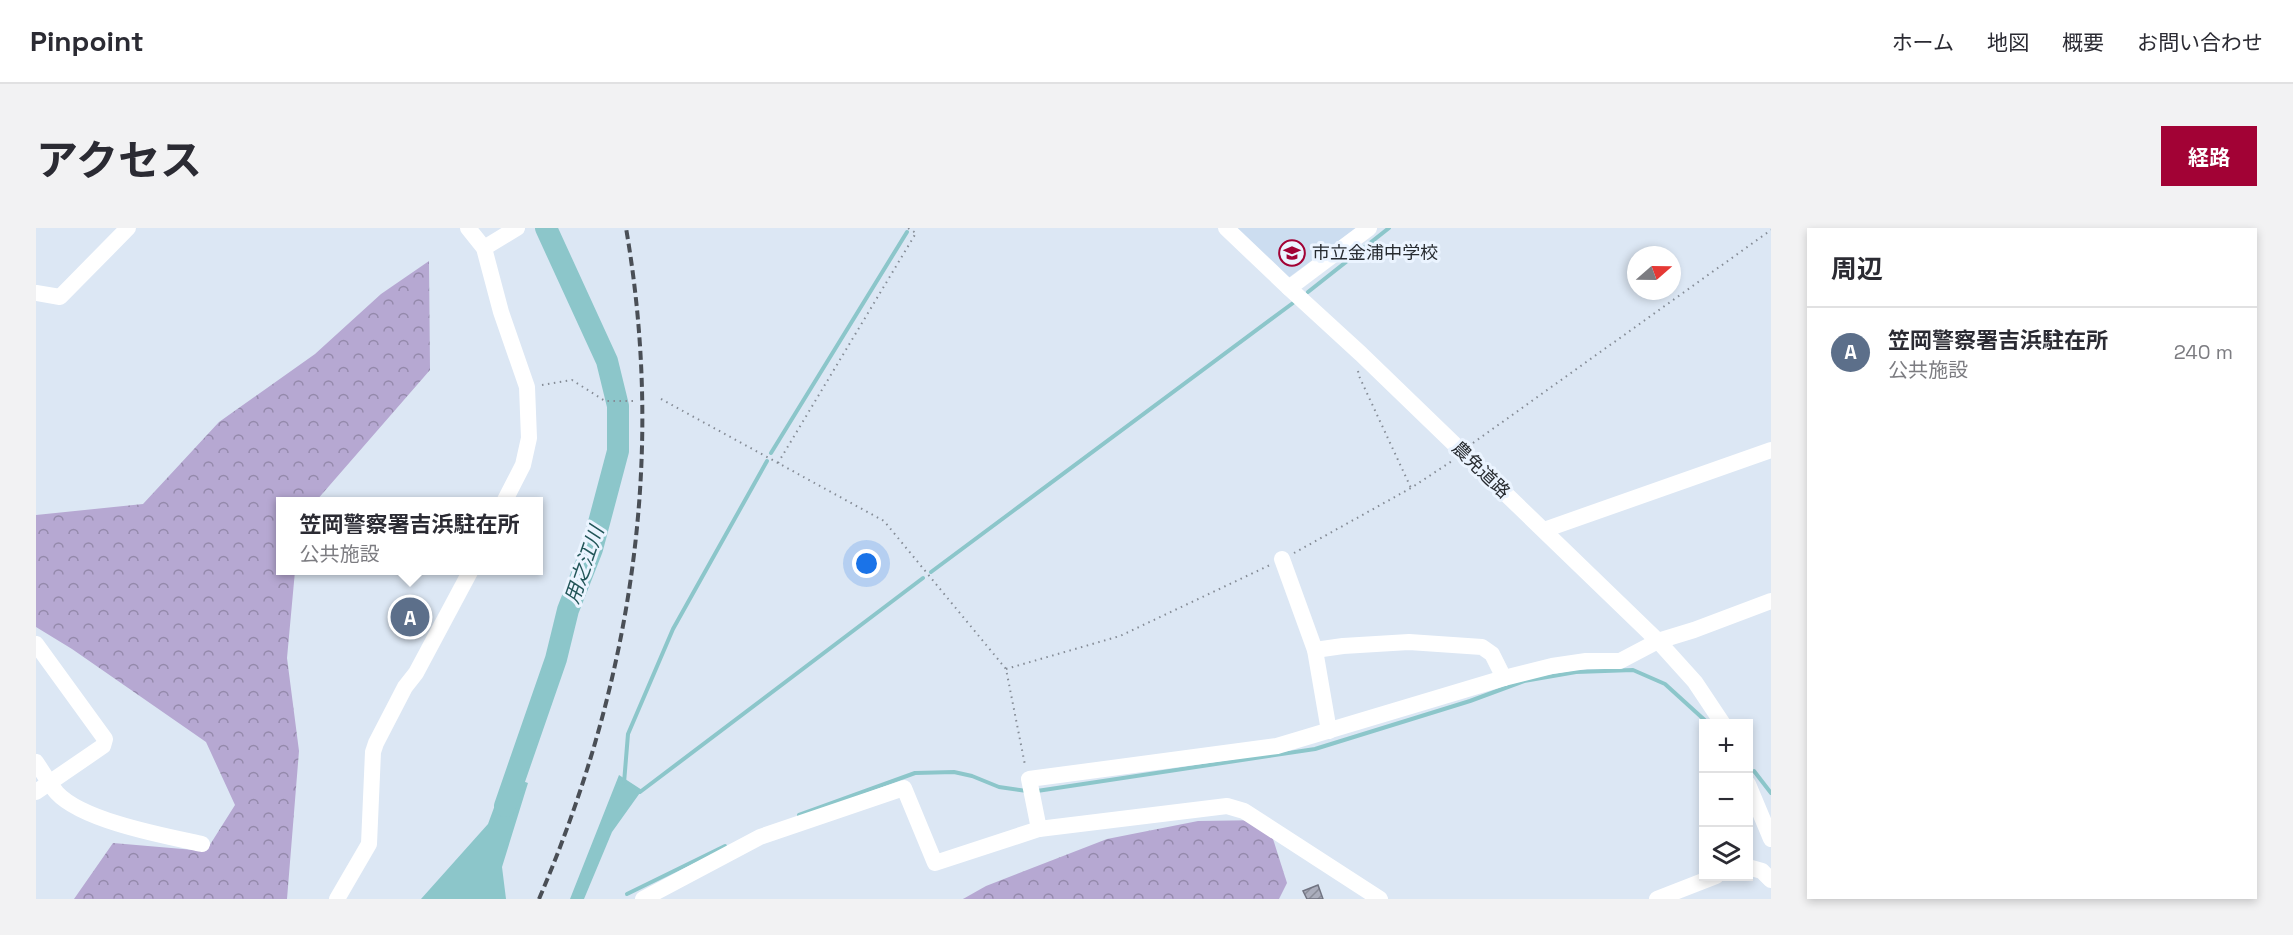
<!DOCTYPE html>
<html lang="ja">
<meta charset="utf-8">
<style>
:root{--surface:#fff;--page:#f2f2f3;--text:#2b2b33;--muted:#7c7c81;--line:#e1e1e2;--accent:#a20235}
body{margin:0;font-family:"Space Grotesk","Noto Sans JP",sans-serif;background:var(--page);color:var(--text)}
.controls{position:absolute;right:18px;bottom:18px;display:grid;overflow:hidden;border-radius:0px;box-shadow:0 3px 9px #0003}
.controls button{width:54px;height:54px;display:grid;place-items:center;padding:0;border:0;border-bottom:2px solid var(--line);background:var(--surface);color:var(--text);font:30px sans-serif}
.compass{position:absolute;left:1591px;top:18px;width:54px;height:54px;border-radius:50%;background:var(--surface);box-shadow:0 3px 9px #0003;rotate:70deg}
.you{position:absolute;left:831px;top:336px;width:21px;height:21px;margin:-15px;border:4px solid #fff;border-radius:50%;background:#1a73e8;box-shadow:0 0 0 9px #1a73e833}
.badge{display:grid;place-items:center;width:39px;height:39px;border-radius:50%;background:var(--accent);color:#fff;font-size:20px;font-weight:700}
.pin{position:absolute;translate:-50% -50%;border:3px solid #fff;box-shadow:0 2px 6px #0006}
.popup{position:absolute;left:240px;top:269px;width:267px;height:78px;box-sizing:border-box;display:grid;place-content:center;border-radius:0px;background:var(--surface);filter:drop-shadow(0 2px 4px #0005);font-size:20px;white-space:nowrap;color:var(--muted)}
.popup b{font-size:22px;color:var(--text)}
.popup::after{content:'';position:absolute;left:50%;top:100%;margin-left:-12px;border:12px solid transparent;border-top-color:var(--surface)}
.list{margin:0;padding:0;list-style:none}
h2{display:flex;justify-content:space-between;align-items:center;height:78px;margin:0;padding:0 24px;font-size:26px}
h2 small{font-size:20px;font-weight:400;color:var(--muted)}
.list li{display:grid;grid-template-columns:39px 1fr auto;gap:18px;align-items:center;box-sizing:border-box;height:90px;padding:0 24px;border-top:2px solid var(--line)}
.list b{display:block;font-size:22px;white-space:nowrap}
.list p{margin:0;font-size:20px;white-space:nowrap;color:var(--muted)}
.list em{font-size:20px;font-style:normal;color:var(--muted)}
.icon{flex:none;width:33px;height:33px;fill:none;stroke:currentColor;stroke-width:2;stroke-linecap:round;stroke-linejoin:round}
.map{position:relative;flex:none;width:1735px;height:671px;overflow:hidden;border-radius:0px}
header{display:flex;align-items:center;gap:36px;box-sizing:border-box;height:84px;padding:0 30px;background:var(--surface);border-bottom:2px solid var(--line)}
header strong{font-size:28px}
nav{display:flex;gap:33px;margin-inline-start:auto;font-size:21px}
.intro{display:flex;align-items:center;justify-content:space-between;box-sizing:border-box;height:144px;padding:0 36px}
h1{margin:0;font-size:42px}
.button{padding:15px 27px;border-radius:0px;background:var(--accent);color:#fff;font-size:21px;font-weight:700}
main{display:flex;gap:36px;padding:0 36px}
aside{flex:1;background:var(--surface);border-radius:0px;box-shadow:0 3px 9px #0003}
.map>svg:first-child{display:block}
.built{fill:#ccddf0}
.forest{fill:url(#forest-crowns)}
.water{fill:#8cc6ca}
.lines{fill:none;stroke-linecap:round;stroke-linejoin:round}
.stream{stroke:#8cc6ca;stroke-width:4}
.river{stroke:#8cc6ca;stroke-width:22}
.building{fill:url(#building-hatch);stroke:#717482;stroke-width:1.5}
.path{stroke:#858c96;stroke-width:2;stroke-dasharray:1.5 4.5;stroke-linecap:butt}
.minor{stroke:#fff;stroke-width:16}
.rail{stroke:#4a4f56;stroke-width:4;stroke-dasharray:9 4.5;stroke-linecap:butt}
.labels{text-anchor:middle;stroke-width:6;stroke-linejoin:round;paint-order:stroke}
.poi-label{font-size:18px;fill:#272b30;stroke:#ebf4ff;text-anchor:start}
.street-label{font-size:18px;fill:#272b30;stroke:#ebf4ff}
.water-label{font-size:20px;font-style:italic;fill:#235659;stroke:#ebf4ff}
</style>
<header>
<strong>Pinpoint</strong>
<nav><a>ホーム</a><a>地図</a><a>概要</a><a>お問い合わせ</a></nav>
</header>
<div class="intro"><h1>アクセス</h1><a class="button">経路</a></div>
<main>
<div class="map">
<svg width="1735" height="671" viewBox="0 0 1735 671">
<defs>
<pattern id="forest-crowns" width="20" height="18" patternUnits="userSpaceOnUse" patternTransform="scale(1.5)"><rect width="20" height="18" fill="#b6a8d2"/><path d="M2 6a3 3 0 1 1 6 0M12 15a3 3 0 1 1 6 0" fill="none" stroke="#9489ab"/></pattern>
<pattern id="building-hatch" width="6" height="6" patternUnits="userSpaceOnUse" patternTransform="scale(1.5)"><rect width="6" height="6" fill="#aaadbc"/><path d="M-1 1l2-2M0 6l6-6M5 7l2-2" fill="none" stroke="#8a8d99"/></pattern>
</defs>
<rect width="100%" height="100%" fill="#dce7f4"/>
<polygon class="built" points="1200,0 1320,0 1252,50"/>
<g class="forest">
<polygon points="393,33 394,142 280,273 245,274 245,342 259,343 251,430 263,523 251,671 38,671 77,615 170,623 199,577 170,514 36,421 0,399 0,287 107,276 183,194 279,126 345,66"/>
<polygon points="1231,592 1251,655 1243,671 927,671 950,658 1071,611 1162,593"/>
</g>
<g class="water">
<polygon points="470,547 492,555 466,639 470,671 385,671 452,596"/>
<polygon points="583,547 606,562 576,604 548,671 534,671"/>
</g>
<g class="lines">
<g class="stream">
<polyline points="1272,64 1353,0"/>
<polyline points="735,225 871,4"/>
<polyline points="895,344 1257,75"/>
<polyline points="1718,543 1735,565"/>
<polyline points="588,555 592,506 637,401 731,233"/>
<polyline points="1001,563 1279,521 1434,473 1488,453 1540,444 1597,442 1629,456 1673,496"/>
<polyline points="604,564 887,350"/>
<polyline points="763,587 879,545 918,544 936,548 963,559 991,563"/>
<polyline points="591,666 689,618"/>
</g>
<polyline class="river" points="469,578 520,431 532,382 556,321 582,223 582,178 571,133 510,0"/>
</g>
<g class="building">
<polygon points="368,379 384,387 378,398 362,390"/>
<polygon points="1282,657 1287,671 1271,671 1267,663"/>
</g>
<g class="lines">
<g class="path">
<polyline points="1322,143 1323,148 1375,260"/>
<polyline points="506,157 536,152 569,173 600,173"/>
<polyline points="625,171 848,293 970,441 989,537"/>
<polyline points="1437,215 1735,2"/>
<polyline points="742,235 880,5 872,0"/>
<polyline points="1258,325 1375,260 1416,233"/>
<polyline points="970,441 1084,408 1234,337"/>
</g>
<g class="minor">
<polyline points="432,0 448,20 465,84 491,159 493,210 487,237 468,274"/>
<polyline points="1190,0 1253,60 1325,126 1622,413 1659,454 1687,496"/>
<polyline points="448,20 481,0"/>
<polyline points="1253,60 1333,0"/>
<polyline points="0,65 24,69 92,0"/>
<polyline points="1508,302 1735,222"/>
<polyline points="1246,331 1279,422 1293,503"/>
<polyline points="0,416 69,511 67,518 0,564"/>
<polyline points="1279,422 1307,418 1373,414 1446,419 1456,426 1468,450"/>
<path d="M0 534C7 544 13 556 21 565 47 593 129 608 166 616"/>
<polyline points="1712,556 1735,611"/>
<polyline points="1003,601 993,551 1241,518 1468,450 1516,438 1550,433 1584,433 1622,413 1658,402 1735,373"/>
<polyline points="1712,639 1726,643 1735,652"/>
<polyline points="301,671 333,616 337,524 340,515 369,459 380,445 435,342"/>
<polyline points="607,671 724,609 868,560 899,635 1003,601 1191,578 1208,583 1344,671"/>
<polyline points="1621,671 1680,648"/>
</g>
<path class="rail" d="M503 671C595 456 630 232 590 0"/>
</g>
<defs>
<g id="school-ring" transform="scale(1.35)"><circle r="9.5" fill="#ebf4ff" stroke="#a20235" stroke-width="1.5"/><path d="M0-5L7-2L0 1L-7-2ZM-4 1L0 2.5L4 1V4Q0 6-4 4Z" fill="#a20235"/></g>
</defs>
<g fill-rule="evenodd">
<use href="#school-ring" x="1256" y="25"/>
</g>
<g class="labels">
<g class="poi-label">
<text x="1276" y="31">市立金浦中学校</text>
</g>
<g class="street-label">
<text transform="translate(1445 242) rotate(44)" y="6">農免道路</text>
</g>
<g class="water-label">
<text transform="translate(548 337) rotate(-71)" y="7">用之江川</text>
</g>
</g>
</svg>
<div class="controls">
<button>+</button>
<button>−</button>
<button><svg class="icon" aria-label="layers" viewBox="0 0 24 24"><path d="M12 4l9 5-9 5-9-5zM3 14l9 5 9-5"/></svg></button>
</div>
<svg class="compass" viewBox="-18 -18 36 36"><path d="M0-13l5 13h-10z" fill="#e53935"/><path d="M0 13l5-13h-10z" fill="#7c7c81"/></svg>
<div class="you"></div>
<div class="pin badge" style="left:374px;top:389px;background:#5c6f8a">A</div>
<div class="popup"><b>笠岡警察署吉浜駐在所</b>公共施設</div>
</div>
<aside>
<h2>周辺<small></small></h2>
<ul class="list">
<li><span class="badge" style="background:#5c6f8a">A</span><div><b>笠岡警察署吉浜駐在所</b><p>公共施設</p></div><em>240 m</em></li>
</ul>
</aside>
</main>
